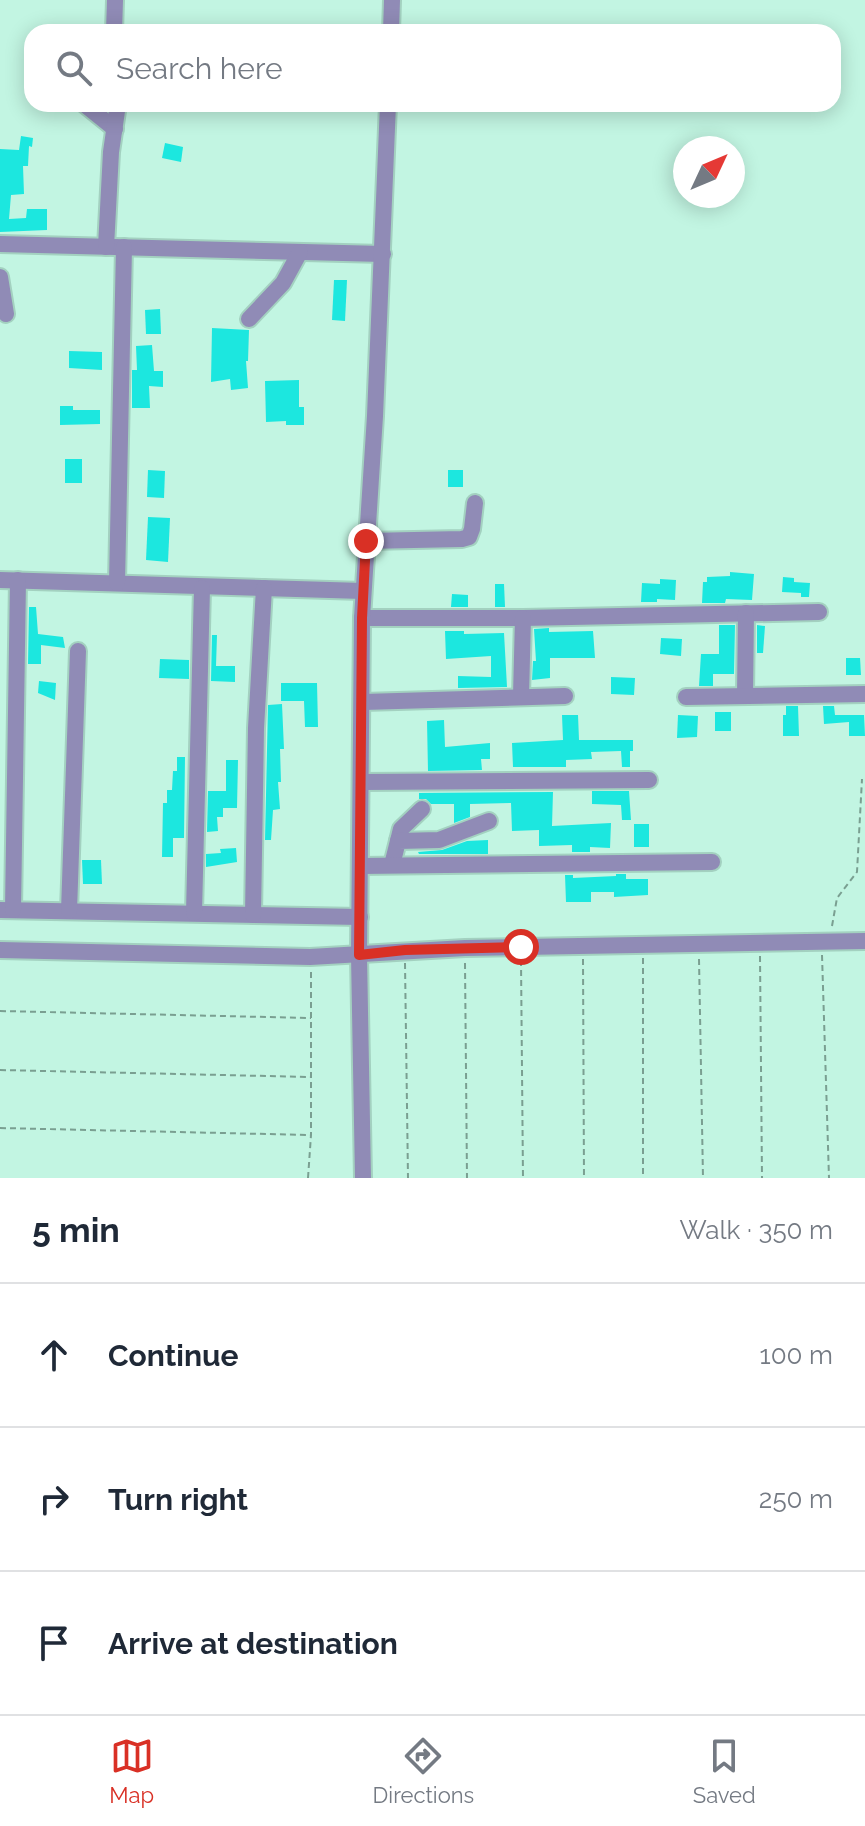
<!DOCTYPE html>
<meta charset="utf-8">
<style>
:root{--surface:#fff;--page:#f6f6f7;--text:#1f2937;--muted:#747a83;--line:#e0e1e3;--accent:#d93025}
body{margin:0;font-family:Raleway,sans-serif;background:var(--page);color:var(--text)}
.compass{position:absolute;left:673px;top:136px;width:72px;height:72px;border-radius:50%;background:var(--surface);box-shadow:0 4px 20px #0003;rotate:46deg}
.stop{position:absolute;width:24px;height:24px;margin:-18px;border:6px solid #d93025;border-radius:50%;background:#fff}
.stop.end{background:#d93025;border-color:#fff;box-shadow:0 2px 8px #0008}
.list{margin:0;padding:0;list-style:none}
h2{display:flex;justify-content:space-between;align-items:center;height:104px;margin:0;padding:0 32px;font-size:34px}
h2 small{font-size:26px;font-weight:400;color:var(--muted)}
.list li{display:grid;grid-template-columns:52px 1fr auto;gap:24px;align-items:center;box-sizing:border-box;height:144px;padding:0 32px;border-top:2px solid var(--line)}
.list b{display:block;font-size:30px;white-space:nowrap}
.list em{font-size:26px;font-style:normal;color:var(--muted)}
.icon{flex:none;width:44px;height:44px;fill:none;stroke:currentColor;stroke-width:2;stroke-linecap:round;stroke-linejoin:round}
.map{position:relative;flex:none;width:865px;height:1178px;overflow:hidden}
.search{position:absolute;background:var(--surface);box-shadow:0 4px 20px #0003;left:24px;right:24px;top:24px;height:88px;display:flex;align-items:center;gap:20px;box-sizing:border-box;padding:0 28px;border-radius:24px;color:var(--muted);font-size:30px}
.sheet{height:536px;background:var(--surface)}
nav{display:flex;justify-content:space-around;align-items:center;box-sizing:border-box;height:112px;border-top:2px solid var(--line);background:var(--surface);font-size:22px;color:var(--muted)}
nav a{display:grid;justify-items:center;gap:4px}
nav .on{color:var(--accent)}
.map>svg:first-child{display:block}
.building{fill:#1ce7df}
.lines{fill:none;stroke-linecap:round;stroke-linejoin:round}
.minor-casing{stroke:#a3d1c0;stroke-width:20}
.path{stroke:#7a9f91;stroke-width:2;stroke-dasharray:6 4;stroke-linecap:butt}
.minor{stroke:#908bb6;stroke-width:16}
.route{stroke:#d93025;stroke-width:10}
</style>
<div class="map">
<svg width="865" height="1178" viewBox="0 0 865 1178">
<rect width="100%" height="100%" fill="#c2f5e2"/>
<g class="building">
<polygon points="21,136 33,138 32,147 29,146 28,166 23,166 24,194 11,195 9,219 26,218 27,209 47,209 47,230 0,232 0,149 19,150"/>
<polygon points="165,143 183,147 181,162 162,158"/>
<polygon points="334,280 347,280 345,321 332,320"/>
<polygon points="160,309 161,334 146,334 145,310"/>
<polygon points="212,328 249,330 248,361 246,361 248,388 231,390 230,379 211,382"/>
<polygon points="152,345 154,371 163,371 163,387 149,386 150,408 132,408 132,370 137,370 136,346"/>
<polygon points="69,351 102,352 102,370 69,368"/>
<polygon points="299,380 299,407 304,407 304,425 286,425 286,421 266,422 265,381"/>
<polygon points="60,406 73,406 73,410 100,410 100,424 60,425"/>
<rect x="65" y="459" width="17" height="24"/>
<polygon points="148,470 165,471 164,498 147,497"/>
<rect x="448" y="470" width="15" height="17"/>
<polygon points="148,517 170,518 168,562 146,560"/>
<polygon points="730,572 754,574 752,600 726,599 725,603 702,603 703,582 707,582 707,577 730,576"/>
<polygon points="783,577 794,578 794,582 810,583 809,597 801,597 801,593 782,592"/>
<polygon points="660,579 676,580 675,600 657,599 657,602 641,602 642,583 660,584"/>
<polygon points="495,584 504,584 505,607 495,607"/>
<polygon points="452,594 468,595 468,607 451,607"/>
<polygon points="29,607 36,607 38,634 63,637 65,648 41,645 41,664 28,664"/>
<polygon points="719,625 735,625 734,674 713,674 713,686 699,686 701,654 719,654"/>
<polygon points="757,625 765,626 763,653 757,653"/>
<polygon points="549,628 549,632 593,631 595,658 550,658 550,678 532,680 533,661 536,661 534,629"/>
<polygon points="445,631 464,631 464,634 504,633 507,687 458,688 458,676 491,677 491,656 446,659"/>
<polygon points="212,635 217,635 216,666 235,666 235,682 211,681"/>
<polygon points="661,638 682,639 681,656 660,654"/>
<polygon points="846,658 860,658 861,675 846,675"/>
<polygon points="160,659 189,660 189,679 159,678"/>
<polygon points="611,677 635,678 634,695 611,694"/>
<polygon points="39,681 56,683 55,700 38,693"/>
<polygon points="281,683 317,683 318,727 305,727 304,701 281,701"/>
<polygon points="282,704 284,749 280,749 281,782 278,782 280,809 273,810 271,840 265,840 268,705"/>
<polygon points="786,706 798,706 799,736 783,736 783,715 786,715"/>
<polygon points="823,706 834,706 835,715 864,715 865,736 849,736 849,722 824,724"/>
<rect x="715" y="712" width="16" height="19"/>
<polygon points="562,715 578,715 579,740 633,740 633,751 630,751 630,767 622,767 621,751 591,752 592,759 566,760 566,767 513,767 512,743 563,740"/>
<polygon points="678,715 698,716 697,737 677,738"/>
<polygon points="444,720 445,747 490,743 490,759 481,759 482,770 428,771 427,721"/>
<polygon points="177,757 185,757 184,838 173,838 173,857 162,857 163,803 167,803 167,790 172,790 173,771 177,771"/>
<polygon points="226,760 238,760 237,808 223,808 223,817 217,817 218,831 207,832 208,791 226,791"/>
<polygon points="592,791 629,791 631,820 622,820 621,805 592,804"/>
<polygon points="553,792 552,826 611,823 610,848 590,847 590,852 572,852 572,845 539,846 539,830 512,831 511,803 470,804 470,817 454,823 454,804 431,804 426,799 419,799 419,793"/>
<rect x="634" y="824" width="15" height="23"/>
<polygon points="488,840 488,854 419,854 418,852 442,850 467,841"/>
<polygon points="236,848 237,862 206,867 206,854 221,853 220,849"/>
<polygon points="82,860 101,860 102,884 83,884"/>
<polygon points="616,874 626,874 626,879 648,879 648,895 614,897 614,892 591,892 591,902 566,902 565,875 573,875 573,878 616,876"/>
</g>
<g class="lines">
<g class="minor-casing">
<g id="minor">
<polyline points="114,32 115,0"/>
<polyline points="391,32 392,0"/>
<polyline points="84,104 115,129"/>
<polyline points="0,244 383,254"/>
<polyline points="106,247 111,152 118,104"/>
<polyline points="0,277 6,314"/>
<polyline points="249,319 283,283 300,252"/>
<polyline points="366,541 462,539 469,537 472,529 475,503"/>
<polyline points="0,580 363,591"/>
<polyline points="117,583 124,247"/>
<polyline points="362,618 523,618 819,612"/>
<polyline points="745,695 746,613"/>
<polyline points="521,696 523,618"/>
<polyline points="686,697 865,694"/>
<polyline points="363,702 565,696"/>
<polyline points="362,782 649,780"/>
<polyline points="398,841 401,829 422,809"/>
<polyline points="392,865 398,841 439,840 489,821"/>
<polyline points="360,866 712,862"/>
<polyline points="0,910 360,917"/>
<polyline points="13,910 18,580"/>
<polyline points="69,911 78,651"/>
<polyline points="194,913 202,588"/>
<polyline points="253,915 256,728 264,588"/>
<polyline points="0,950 310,957 465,948 865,941"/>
<polyline points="363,1178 359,955 362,618 375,416 388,104"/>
</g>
</g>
<g class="path">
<polyline points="832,926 837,898 857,872 862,779"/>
<polyline points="822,955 829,1178"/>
<polyline points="760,956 762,1178"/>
<polyline points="643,958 643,1178"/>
<polyline points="583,959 584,1178"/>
<polyline points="699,959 703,1178"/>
<polyline points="521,960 523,1178"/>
<polyline points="405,963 408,1178"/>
<polyline points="465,963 467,1178"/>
<polyline points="0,1011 311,1018"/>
<polyline points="0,1070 311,1077"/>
<polyline points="0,1128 311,1135"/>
<polyline points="308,1178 311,1135 311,972"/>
</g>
<use href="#minor" class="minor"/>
</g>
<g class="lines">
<polyline class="route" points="366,541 362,618 359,955 405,950 521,947"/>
</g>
</svg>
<svg class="compass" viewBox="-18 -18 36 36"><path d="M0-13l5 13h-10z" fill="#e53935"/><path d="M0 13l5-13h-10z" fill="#747a83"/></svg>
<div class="stop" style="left:521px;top:947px"></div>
<div class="stop end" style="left:366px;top:541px"></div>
<div class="search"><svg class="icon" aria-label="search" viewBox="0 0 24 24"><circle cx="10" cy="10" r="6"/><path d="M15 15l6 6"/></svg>Search here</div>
</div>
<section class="sheet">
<h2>5 min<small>Walk · 350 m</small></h2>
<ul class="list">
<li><svg class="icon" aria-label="ahead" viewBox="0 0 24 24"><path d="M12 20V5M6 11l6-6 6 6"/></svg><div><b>Continue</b></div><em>100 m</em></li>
<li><svg class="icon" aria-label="right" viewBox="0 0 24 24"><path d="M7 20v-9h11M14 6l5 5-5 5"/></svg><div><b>Turn right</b></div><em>250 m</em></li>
<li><svg class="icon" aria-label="arrive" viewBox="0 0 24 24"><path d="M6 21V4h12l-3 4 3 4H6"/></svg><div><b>Arrive at destination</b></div></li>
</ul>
</section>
<nav>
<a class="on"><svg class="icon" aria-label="map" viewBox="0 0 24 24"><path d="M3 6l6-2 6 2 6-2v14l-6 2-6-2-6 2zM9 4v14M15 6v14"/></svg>Map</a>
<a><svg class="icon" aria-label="directions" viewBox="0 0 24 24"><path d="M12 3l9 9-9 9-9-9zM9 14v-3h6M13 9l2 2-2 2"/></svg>Directions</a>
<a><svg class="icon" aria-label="saved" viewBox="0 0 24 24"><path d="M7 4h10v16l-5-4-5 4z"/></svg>Saved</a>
</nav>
